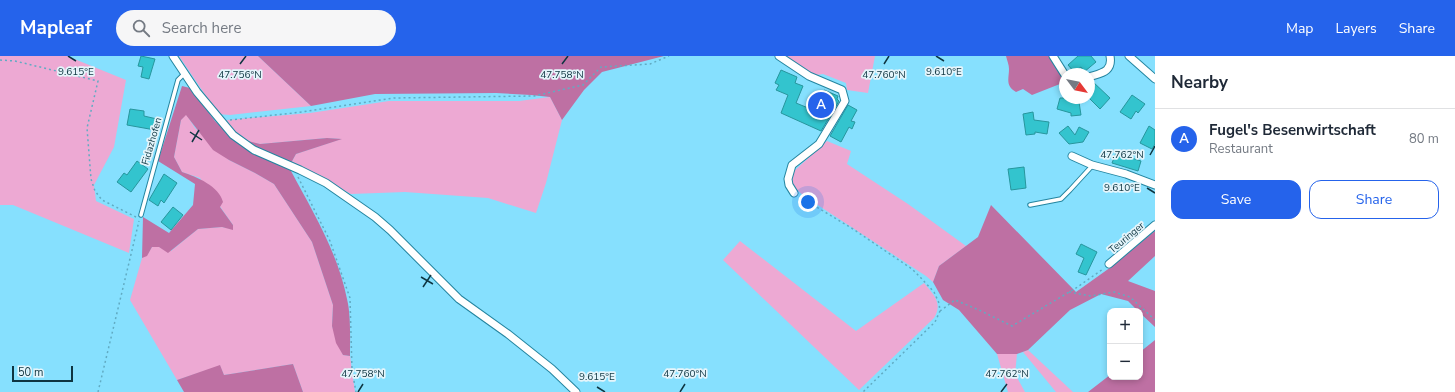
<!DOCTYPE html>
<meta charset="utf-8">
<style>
:root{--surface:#fff;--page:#f6f6f7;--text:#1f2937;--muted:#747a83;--line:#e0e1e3;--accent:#2563eb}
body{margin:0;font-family:"Nunito Sans",sans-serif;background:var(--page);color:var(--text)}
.controls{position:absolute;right:12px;bottom:12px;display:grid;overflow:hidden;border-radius:8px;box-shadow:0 2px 6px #0003}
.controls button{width:36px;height:36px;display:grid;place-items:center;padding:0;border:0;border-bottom:1px solid var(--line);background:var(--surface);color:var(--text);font:20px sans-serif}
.compass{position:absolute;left:1059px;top:12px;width:36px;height:36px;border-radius:50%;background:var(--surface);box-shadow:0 2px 6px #0003;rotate:122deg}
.scale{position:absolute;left:12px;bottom:10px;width:61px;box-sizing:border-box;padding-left:4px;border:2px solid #0e3541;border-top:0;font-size:11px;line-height:14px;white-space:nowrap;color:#0e3541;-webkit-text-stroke:3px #e5f5fb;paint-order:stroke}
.you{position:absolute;left:808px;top:146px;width:14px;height:14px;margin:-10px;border:3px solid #fff;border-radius:50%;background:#1a73e8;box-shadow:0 0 0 6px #1a73e833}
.badge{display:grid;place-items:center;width:26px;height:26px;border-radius:50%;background:var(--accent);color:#fff;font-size:13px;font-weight:700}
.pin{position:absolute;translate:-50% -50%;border:2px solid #fff;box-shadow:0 1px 4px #0006}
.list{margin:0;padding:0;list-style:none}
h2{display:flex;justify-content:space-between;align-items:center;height:52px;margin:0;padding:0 16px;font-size:17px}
h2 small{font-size:13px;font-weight:400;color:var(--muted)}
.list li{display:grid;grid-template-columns:26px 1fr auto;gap:12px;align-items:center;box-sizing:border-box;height:60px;padding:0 16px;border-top:1px solid var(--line)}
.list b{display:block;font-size:15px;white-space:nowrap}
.list p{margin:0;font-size:13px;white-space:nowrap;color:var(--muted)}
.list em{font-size:13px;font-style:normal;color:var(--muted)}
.actions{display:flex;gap:8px;padding:12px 16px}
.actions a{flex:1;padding:9px 0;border:1px solid var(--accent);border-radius:12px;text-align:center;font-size:14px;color:var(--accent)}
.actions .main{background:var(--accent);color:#fff}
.icon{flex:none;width:22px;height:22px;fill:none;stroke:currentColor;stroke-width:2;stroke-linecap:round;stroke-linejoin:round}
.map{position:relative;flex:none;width:1155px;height:336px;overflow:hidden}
header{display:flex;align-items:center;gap:24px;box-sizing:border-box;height:56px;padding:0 20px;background:var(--accent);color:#fff}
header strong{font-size:19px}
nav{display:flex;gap:22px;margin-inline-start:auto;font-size:14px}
.search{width:280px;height:36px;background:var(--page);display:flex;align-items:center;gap:10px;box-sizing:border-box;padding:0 14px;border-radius:22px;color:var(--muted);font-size:15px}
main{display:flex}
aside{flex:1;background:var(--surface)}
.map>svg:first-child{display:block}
.green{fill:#eda9d3}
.forest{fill:#be70a3}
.building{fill:#33c4ce;stroke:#27969d}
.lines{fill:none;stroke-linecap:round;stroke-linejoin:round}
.service-casing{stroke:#2485a0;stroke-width:5.5}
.minor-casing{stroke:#2485a0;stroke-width:9}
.path{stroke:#61abc3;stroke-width:1.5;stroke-dasharray:2 3;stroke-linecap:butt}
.service{stroke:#fff;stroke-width:3.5}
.minor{stroke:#fff;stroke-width:7}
.ticks{fill:none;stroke:#0e3541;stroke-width:1.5}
.labels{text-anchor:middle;stroke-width:3.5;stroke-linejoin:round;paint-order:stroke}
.street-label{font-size:10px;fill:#0e3541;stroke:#e5f5fb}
.ticks-label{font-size:10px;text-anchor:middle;fill:#0e3541;stroke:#e5f5fb;stroke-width:3.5;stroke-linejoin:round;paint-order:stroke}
</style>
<header>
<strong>Mapleaf</strong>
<div class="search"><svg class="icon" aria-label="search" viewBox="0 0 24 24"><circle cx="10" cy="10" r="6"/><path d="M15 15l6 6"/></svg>Search here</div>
<nav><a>Map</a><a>Layers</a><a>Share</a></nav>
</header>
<main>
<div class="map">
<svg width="1155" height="336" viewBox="0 0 1155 336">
<rect width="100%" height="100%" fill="#86e0fe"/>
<g class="green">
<polygon points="0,0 67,0 126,24 114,91 94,129 96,145 134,163 129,197 13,149 0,149"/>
<polygon points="179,0 258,0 311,50 230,59 218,58"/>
<polygon points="783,0 875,0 868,37 847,34 846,27 823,18 809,20"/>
<polygon points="550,41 562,64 546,127 536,157 488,142 405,136 351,138 291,107 296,98 341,83 327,82 260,88 246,85 230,72 227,64 310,57 389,45 519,45"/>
<polygon points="186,58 195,72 229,104 255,117 274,128 312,186 333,249 332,270 343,299 350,300 355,336 303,336 293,308 224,319 220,310 177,324 130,244 142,202 147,199 152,191 159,191 171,195 198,173 222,171 233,173 233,169 200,122 182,116 174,101 181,64"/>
<path d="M827 85 851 95 847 108 908 148 966 190 939 210 933 226 926 220 804 140C795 132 790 129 793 116Z"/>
<path d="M740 185 856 275 924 227C934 239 943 247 934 262L859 334 723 204Z"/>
<polygon points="1028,294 1073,336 1056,336 1023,296"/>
<polygon points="997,298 1017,298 1015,318 1025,336 1008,336"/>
</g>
<g class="forest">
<polygon points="258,0 664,0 602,16 584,34 562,64 550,41 531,39 496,37 375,38 311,50"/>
<path d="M1006 0H1049L1065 26 1032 39 1023 33 1016 36C1005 29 1009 23 1009 13 1009 9 1007 4 1006 0Z"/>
<path d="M182 30 190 32 215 65 232 81 260 88 327 82 342 83 296 98 291 107V115C313 156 338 197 347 243 351 259 350 283 350 300L343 299 336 287 332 270 333 249 312 186 274 128 255 117 229 104 213 94 186 59 181 64 174 101 182 116C197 121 219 130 223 146L220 151 233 169V174L222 171 198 173 168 197 159 191H152L147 200 142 202 143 161 169 177 193 149 195 128 158 105Z"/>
<polygon points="991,149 1076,236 1111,211 1155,175 1155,200 1128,225 1155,235 1155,271 1140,257 1140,255 1138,255 1128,245 1101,238 1070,254 1028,294 1017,298 997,298 959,254 943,244 933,226 939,210 978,181"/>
<polygon points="1155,284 1155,336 1088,336 1110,319 1110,321 1140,321 1140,296"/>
<polygon points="293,308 303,336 184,336 177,324 220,309 224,319"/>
</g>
<g class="building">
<polygon points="141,0 155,3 149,23 141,21 143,11 138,10"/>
<polygon points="1078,0 1091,0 1096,6 1084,16 1081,11 1074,16 1068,9"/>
<polygon points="781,14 797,21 795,27 803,30 796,47 813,54 817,44 819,45 824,34 838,40 837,43 839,45 821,75 781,57 788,39 776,34 779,29 775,27"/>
<polygon points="1092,25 1110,42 1100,53 1089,42 1089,26"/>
<polygon points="1132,39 1145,48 1138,57 1136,55 1131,63 1120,56"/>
<polygon points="1060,42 1075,42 1079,46 1081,59 1071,60 1071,57 1057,53"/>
<polygon points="848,49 857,54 851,65 855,66 852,73 849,71 841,86 830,80"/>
<polygon points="130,53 144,55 144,60 157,63 155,74 127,69"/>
<polygon points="1033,56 1034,64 1049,66 1047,78 1035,76 1035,78 1026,79 1023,58"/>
<polygon points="1068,70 1075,79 1079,71 1089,76 1083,86 1069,88 1059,77"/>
<polygon points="1149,70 1155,74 1155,88 1152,93 1140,87"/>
<polygon points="1116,97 1141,105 1138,115 1112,107"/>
<polygon points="137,105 148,113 131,136 117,126 124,117 127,119"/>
<polygon points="1024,111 1026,132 1011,134 1008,113"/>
<polygon points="164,118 177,127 164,147 161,144 158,150 149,144"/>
<polygon points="173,151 183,159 171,174 161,166"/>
<polygon points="1081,188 1097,196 1086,219 1078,216 1084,202 1076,198"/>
</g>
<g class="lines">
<g class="service-casing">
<g id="service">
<polyline points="1030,149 1061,143 1070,134 1092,110"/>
<polyline points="141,159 178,24 184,18"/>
</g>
</g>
<g class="minor-casing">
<g id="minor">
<polyline points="173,0 197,36 233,79 254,94 300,114 326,127 375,161 390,174 459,243 508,278 552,313 576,336"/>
<polyline points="779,0 809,20 842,34 845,45 819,88 792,109 788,123 789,129 794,137"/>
<polyline points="1053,0 1065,19"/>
<polyline points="1129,0 1155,23"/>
<path d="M1089 21C1101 17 1113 16 1110 0"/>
<polyline points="1072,100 1092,109 1126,118 1155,129"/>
<polyline points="1109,208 1155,169"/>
</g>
</g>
<g class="path">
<polyline points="0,4 15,5 98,25 87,72 91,123 95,135 102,144 136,161"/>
<polyline points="230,64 302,56 394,42 534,40 583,29 601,11 650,8 669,0"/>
<polyline points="298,121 330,185 350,242 352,314 356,336"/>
<polyline points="800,141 853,173 912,213 921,222 934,236 939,247 940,255 935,266 863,336"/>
<polyline points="1069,236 1091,240 1114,236 1130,241 1155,264"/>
<polyline points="940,255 955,244 979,254 1012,270 1076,232 1103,213"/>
<polyline points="98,336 139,165"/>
</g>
<use href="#service" class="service"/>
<use href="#minor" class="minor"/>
</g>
<path class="ticks" d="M68 0 76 5M936 0 944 5M240 8 246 0M562 8 568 0M884 8 889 0M190 76 202 84M192 86 199 74M1150 99 1155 90M1147 132 1155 137M421 221 433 228M423 231 431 219M597 331 605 336M358 336 363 328M680 336 685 328M1001 336 1007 328"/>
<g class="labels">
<g class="street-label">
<text transform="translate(151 85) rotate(-74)" y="4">Fidazhofen</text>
<text transform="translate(1126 181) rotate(-40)" y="4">Teuringer</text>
</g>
</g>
<g class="ticks-label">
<text x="76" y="19">9.615°E</text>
<text x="944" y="19">9.610°E</text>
<text x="240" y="22">47.756°N</text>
<text x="562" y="22">47.758°N</text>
<text x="884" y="22">47.760°N</text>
<text x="1122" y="102">47.762°N</text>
<text x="1122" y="135">9.610°E</text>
<text x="363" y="321">47.758°N</text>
<text x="685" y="321">47.760°N</text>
<text x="1007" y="321">47.762°N</text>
<text x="597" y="324">9.615°E</text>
</g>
</svg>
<div class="controls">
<button>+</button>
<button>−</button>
</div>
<svg class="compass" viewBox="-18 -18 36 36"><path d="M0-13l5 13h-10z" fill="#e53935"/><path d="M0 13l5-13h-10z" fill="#747a83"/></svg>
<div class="scale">50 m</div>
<div class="you"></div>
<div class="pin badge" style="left:821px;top:49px">A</div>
</div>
<aside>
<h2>Nearby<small></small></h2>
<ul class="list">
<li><span class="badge">A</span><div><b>Fugel's Besenwirtschaft</b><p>Restaurant</p></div><em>80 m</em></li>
</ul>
<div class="actions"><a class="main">Save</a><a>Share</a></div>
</aside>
</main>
